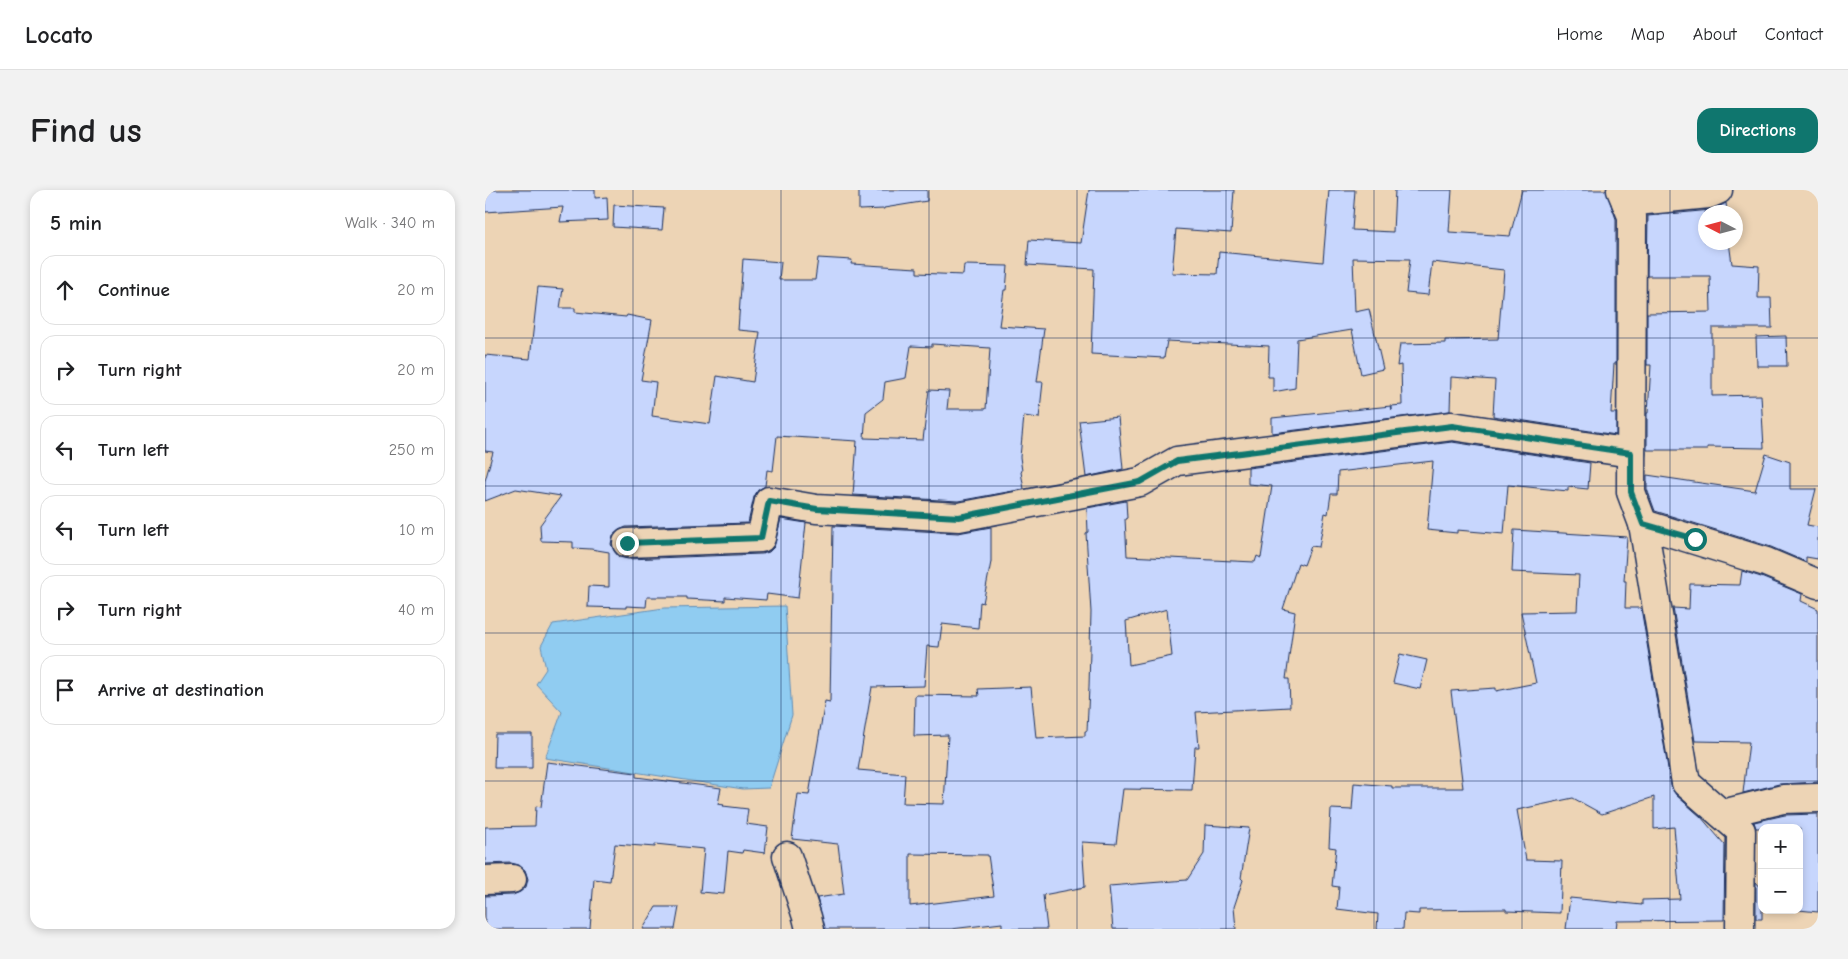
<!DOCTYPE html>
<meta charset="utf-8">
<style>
:root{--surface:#fff;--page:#f2f2f2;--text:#202124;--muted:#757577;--line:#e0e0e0;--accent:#0f766e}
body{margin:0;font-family:"Comic Neue",sans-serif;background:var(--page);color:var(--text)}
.controls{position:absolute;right:15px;bottom:15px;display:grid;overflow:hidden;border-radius:10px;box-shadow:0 2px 8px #0003}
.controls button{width:45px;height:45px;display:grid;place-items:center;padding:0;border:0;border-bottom:1px solid var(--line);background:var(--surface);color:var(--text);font:25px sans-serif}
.compass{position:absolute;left:1213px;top:15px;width:45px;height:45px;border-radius:50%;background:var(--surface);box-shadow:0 2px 8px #0003;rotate:276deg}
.stop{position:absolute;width:15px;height:15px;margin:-11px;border:4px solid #0f766e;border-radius:50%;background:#fff}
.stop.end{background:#0f766e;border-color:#fff;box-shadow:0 1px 5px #0008}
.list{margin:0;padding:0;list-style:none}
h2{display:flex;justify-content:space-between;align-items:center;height:65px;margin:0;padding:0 20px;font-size:21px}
h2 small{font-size:16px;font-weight:400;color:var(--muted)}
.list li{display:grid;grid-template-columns:32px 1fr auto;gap:15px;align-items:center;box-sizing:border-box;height:70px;margin:0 10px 10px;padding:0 10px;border:1px solid var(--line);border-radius:15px}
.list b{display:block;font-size:19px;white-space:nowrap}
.list em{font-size:16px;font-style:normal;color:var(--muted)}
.icon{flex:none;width:28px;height:28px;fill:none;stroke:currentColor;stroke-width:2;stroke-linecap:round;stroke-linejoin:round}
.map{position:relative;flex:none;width:1333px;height:739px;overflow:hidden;border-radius:15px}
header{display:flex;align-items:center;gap:30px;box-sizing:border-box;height:70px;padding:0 25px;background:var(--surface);border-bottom:1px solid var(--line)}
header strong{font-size:24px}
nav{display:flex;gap:28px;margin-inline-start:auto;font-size:18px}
.intro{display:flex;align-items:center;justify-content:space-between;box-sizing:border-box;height:120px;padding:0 30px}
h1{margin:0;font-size:35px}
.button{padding:12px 22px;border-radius:15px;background:var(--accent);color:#fff;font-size:18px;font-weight:700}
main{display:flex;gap:30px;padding:0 30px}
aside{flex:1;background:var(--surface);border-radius:15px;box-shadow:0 2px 8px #0003}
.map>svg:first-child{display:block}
.water{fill:#90ccf1;stroke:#618db6}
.building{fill:#c7d6fd;stroke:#1b2f5e;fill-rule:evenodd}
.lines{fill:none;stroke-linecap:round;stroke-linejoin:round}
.minor-casing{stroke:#1b2f5e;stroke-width:31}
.minor{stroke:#edd4b5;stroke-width:28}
.route{stroke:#0f766e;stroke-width:6}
.grid{fill:none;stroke:#1b2f5e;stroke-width:1;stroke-opacity:0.55}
</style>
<header>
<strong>Locato</strong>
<nav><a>Home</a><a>Map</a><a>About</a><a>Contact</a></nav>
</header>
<div class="intro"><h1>Find us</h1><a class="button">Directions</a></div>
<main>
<aside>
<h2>5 min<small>Walk · 340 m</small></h2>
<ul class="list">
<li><svg class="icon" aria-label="ahead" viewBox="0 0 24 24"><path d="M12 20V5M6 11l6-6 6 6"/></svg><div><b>Continue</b></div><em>20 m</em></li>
<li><svg class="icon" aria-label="right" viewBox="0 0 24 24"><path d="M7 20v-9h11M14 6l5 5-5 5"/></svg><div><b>Turn right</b></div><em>20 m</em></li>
<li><svg class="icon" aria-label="left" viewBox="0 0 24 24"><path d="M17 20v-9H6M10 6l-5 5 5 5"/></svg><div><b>Turn left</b></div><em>250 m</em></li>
<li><svg class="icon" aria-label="left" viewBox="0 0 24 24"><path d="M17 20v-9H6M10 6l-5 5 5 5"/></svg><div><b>Turn left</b></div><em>10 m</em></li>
<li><svg class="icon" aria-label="right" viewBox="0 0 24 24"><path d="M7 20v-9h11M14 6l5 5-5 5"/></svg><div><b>Turn right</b></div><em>40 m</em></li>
<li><svg class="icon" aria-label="arrive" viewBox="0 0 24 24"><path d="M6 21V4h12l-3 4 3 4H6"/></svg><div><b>Arrive at destination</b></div></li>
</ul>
</aside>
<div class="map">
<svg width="1333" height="739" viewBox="0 0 1333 739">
<rect width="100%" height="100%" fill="#edd4b5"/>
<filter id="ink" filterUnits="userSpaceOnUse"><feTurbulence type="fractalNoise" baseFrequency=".02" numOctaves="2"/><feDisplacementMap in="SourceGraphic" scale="10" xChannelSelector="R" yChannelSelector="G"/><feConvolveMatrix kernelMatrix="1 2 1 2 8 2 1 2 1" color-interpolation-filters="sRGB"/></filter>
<g filter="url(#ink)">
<polygon class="water" points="300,416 307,525 284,598 258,599 60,568 77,522 51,494 61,479 56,456 68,434 179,418"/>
<g class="building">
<polygon points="0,0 110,0 110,8 122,7 123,30 75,32 78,17 0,22"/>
<polygon points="374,0 442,0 442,11 399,18 399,19 374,20"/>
<polygon points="604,0 749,0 746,43 691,39 687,83 732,84 734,62 838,72 844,0 870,0 867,40 908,42 910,0 967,0 964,42 1025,46 1037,0 1121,0 1131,29 1131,174 1129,174 1126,223 1131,223 1131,245 1008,226 1010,190 966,187 965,221 787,243 787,228 906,216 907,220 907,216 917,215 916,175 912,176 915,154 960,153 960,150 1013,149 1019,80 947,72 943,105 921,103 925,69 868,68 870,122 884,119 898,179 876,184 867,140 812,149 810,198 788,202 788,187 783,187 784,156 682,151 679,168 606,164 609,79 542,75 544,50 596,53"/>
<polygon points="1241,13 1242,22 1220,22 1220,52 1244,52 1247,74 1274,76 1273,108 1286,108 1287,138 1227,138 1227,206 1276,205 1279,258 1222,257 1222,260 1162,260 1162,223 1163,223 1166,175 1162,175 1162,123 1226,122 1225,86 1162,86 1163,26 1226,20"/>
<polygon points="129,15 179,18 177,40 128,37"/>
<path d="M333 68 367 70 366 74 432 78V83L478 85 479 75 523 76 521 100H519L514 136 559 139 552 192H558L554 228 539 226 535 267 537 281 536 282 539 299 473 311 368 305 372 251 292 246 288 281 282 280 280 296 273 300 269 307 263 333 141 337 134 340 128 345 126 354 129 361 134 367 143 369 277 364 284 362 289 357 296 329 321 333 313 408 282 404 281 410 240 407V411L202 409V407H162L161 417 141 416V418L103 417 104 396 124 397V362L106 359 88 358V352L56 351 55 335 76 306 31 299 0 311V291L8 262 0 261V165L45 169 53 97 78 99 75 118H90V122L141 127 142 125 167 130 156 190 171 192 167 226 225 234 232 186 268 192 275 142 253 140 258 69 296 72 294 90H330ZM447 154 505 158 501 219H462L464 201 444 200 438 250 379 248 381 222 398 209 400 192 421 188 426 156 447 157Z"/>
<polygon points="1301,146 1302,176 1272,176 1271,147"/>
<polygon points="633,227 638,279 601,287 594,231"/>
<path d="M967 252 1105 273 1103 299 1083 297V301L1023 295 1019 344 972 340V343L942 340 948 271 853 282 852 304H846L843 324 840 323 834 357 826 356 819 375 813 373 798 419 810 422 801 489H804L805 517 711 522 714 557H710L707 600 638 599 631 654 597 652 600 697 558 705 562 739H517V733L466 739H340L332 708 359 704 353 654 307 649 313 604 324 605 340 511 345 512 348 336 473 343 506 337V372L498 413 495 412 493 438 457 434 454 457 442 456 439 496 387 497 373 580 420 584 418 613 459 614 463 545 429 546 430 505 494 506 493 499 546 497 551 548 600 546V541H602L604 497 606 422 601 343 603 342 602 318 641 311 642 328 640 329 642 366 770 372 772 366 776 368 787 296 763 294V278ZM682 419 687 466 644 475 641 431ZM425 664 503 665 509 706 425 716Z"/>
<polygon points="1281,264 1305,272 1305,299 1331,299 1322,335 1333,337 1333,369 1321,367 1321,372 1286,357 1170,321 1162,299 1162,285 1270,301"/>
<polygon points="1029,340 1142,347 1139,391 1141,391 1140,418 1156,418 1186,596 1191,605 1216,627 1240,655 1239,730 1132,731 1131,739 1081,739 1085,708 1157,715 1157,710 1195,709 1189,637 1169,639 1169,607 1117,624 1088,608 1032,620 1041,670 1077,671 1075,723 1021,721 1021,719 934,720 934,724 919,723 918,739 892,739 893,724 852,719 854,697 847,696 851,658 844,657 846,619 867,620 869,593 907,596 907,598 978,598 966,501 1011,498 1011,501 1051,493 1036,422 1092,421 1094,385 1027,382"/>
<polygon points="1257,381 1276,387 1317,404 1316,411 1333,419 1333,592 1294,594 1258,603 1264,552 1210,551 1188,418 1204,419 1205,394 1255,395"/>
<polygon points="915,464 942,470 935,499 908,493"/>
<polygon points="10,544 47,544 47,578 9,578"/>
<polygon points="62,572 151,583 151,587 236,598 233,614 239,615 238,616 263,619 261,634 283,637 280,663 258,660 257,663 243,661 239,704 215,702 219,659 170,654 170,657 130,654 125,691 109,689 105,739 0,739 0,706 28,705 35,702 41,697 43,689 40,680 34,675 26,673 0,674 0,637 50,636 51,616 56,617"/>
<polygon points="1333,624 1333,722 1314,720 1315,638 1271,638 1269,632 1300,625"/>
<polygon points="720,635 764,638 756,688 758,690 749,717 751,739 628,739 624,696 702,690 719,664"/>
<polygon points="1271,692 1277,699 1277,729 1271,729"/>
<polygon points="171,717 194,717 190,739 158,739"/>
</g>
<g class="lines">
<g class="minor-casing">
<g id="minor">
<polyline points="1136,0 1147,26 1146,302 1158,334 1201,593 1256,641 1255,739"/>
<polyline points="1141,12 1224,4 1233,0"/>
<polyline points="1158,334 1281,372 1333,394"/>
<polyline points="142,353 276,348 284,311 331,319 474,327 655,292 692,271 967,236 1146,263"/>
<polyline points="1237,624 1298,609 1333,608"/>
<polyline points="302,666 322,727 325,739"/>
<polyline points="0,690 27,689"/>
</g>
</g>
<use href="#minor" class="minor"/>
</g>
</g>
<g class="lines" filter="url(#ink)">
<polyline class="route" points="142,353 276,348 284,311 332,319 474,327 655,292 692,271 967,236 1146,263 1146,302 1158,334 1210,349"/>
</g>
<path class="grid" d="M148 0V739M296 0V739M444 0V739M592 0V739M741 0V739M889 0V739M1037 0V739M1185 0V739M0 148H1333M0 296H1333M0 443H1333M0 591H1333"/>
</svg>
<div class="controls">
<button>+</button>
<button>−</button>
</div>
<svg class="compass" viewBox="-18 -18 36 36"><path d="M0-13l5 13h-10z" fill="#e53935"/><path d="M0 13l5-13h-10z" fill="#757577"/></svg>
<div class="stop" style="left:1210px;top:349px"></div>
<div class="stop end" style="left:142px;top:353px"></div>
</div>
</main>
